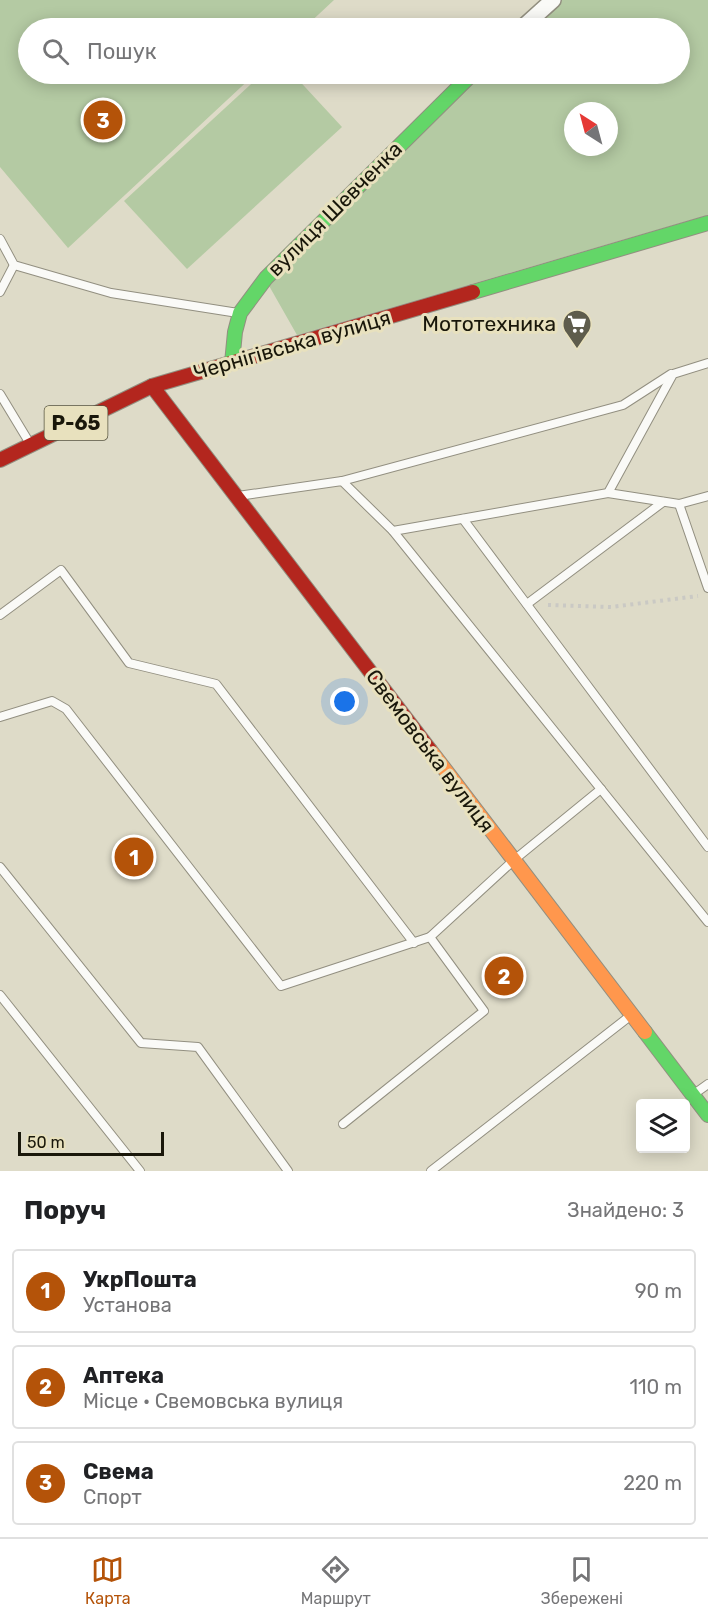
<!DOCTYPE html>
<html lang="uk">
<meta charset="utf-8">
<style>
:root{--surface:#fff;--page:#f6f6f6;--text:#202124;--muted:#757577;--line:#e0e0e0;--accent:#b45309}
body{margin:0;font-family:Rubik,sans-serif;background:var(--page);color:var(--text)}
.controls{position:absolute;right:18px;bottom:18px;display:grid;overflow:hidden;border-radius:6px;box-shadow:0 3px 15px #0003}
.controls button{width:54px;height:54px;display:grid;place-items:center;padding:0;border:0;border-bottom:2px solid var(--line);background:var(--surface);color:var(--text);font:30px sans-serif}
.compass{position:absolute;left:564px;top:102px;width:54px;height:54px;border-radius:50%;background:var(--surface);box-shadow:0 3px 15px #0003;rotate:324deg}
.scale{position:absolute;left:18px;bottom:15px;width:146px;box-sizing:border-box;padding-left:6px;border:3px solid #19170a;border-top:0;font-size:16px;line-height:21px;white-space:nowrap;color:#19170a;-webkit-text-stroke:4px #e8e1be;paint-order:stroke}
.you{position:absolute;left:345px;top:702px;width:21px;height:21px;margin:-15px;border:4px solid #fff;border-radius:50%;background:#1a73e8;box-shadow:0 0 0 9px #1a73e833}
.badge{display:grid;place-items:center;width:39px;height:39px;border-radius:50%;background:var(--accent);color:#fff;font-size:20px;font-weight:700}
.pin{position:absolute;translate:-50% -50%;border:3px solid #fff;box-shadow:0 2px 6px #0006}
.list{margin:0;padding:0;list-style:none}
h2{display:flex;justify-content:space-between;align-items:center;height:78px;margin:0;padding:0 24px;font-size:26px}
h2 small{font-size:20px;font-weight:400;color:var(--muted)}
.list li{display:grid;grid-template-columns:39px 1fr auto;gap:18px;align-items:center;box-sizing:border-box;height:84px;margin:0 12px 12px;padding:0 12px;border:2px solid var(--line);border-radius:6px}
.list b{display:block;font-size:22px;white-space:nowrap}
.list p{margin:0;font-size:20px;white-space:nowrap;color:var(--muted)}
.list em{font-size:20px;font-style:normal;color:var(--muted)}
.icon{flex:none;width:33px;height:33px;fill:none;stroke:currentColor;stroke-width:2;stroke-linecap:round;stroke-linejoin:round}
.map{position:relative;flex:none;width:708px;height:1171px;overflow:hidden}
.search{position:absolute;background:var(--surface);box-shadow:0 3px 15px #0003;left:18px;right:18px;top:18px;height:66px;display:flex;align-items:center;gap:15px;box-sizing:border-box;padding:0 21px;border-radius:33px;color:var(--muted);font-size:22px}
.sheet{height:366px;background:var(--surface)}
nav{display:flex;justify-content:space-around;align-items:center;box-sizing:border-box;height:84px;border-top:2px solid var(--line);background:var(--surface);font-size:16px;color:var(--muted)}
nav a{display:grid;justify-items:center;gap:3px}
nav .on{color:var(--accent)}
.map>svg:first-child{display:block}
.green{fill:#b4caa3;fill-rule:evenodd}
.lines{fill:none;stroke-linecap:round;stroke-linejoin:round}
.lane-casing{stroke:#928f80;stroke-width:10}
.street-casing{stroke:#928f80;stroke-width:18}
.fast-casing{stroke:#928f80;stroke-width:16}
.slow-casing{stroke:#928f80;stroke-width:16}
.jam-casing{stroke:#928f80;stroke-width:16}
.path{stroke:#cac9c4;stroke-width:4;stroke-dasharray:3 4.5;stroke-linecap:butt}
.lane{stroke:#fafaf7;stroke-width:8}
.street{stroke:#fafaf7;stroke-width:15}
.fast{stroke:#63d668;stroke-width:14}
.slow{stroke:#ff974d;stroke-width:14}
.jam{stroke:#b3261e;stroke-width:14}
.labels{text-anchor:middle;stroke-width:6;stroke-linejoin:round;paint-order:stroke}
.shield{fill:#e8e1be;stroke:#575440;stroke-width:1.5}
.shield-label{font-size:20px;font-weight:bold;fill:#19170a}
.street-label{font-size:21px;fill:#19170a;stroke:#e8e1be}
.poi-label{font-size:21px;fill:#19170a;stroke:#e8e1be;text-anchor:end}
</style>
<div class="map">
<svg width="708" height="1171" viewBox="0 0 708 1171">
<rect width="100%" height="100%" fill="#dedbc8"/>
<g class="green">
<polygon points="0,0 334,0 304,28 28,28 28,74 255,74 68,248 0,167"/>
<path d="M561 0H708V215L297 335 268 284 480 74H680V28H530ZM573 111H609V147H573Z"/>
<polygon points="262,74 293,74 342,127 187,269 124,201"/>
</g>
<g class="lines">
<g class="lane-casing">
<g id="lane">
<polyline points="0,239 14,265 111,293 238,313"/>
<polyline points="0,292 14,265"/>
<polyline points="0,394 29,442"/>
<polyline points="342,481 623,405 671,374"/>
<polyline points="608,493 679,504 708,496"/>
<polyline points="238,496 342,481 393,531 608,493 673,374 708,363"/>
<polyline points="679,504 708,588"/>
<polyline points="463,519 708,847"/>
<polyline points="393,531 708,922"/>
<polyline points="527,604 663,502"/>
<polyline points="0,615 61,570 129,663 216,684 414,943"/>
<polyline points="0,717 52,701 66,709 281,986 430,937"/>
<polyline points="0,867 141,1043 198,1047 288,1171"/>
<polyline points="0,995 140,1171"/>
<polyline points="694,1094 708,1084"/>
<polyline points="343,1124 484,1011 430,937 514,860 601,789"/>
<polyline points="431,1171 630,1016"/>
</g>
</g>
<g class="street-casing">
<polyline id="street" points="522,28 553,0"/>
</g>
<g class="fast-casing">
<g id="fast">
<polyline points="473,292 708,223"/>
<polyline points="232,363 235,332 240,313 266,278 472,74"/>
<polyline points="645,1032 708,1115"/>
</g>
</g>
<g class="slow-casing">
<polyline id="slow" points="430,750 645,1032"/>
</g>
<g class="jam-casing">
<g id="jam">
<polyline points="152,386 430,750"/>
<polyline points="0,460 152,386 473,292"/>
</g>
</g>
<polyline class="path" points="548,605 611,607 698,596"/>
<use href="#lane" class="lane"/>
<use href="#street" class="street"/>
<use href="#fast" class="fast"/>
<use href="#slow" class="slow"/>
<use href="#jam" class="jam"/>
</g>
<defs>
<g id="supermarket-pin" transform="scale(1.5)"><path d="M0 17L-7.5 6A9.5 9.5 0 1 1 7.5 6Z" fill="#5e5c4c" stroke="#e8e1be"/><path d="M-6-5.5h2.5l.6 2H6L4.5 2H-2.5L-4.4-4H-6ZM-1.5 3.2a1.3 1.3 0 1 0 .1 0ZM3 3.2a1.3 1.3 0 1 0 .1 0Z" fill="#fff"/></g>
</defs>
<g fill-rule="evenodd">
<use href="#supermarket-pin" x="577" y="324"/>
</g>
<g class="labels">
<rect class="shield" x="44.5" y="406" width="63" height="34" rx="4.5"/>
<g class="shield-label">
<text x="76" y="430">Р-65</text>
</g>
<g class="street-label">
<text transform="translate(335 209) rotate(-45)" y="7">вулиця Шевченка</text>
<text transform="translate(292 345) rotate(-16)" y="7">Чернігівська вулиця</text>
<text transform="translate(430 751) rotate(53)" y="7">Свемовська вулиця</text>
</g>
<g class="poi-label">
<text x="556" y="331">Мототехника</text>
</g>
</g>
</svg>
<div class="controls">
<button><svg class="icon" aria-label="layers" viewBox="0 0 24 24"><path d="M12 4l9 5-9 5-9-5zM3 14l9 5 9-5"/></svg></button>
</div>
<svg class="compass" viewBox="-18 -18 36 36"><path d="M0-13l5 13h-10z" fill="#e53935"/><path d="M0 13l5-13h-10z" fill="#757577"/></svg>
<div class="scale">50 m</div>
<div class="you"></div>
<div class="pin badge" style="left:134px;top:857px">1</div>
<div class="pin badge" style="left:504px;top:976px">2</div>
<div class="pin badge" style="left:103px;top:120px">3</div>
<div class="search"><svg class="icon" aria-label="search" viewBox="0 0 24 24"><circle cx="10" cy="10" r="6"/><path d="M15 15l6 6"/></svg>Пошук</div>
</div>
<section class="sheet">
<h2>Поруч<small>Знайдено: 3</small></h2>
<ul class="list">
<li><span class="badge">1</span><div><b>УкрПошта</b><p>Установа</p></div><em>90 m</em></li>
<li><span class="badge">2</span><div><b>Аптека</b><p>Місце · Свемовська вулиця</p></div><em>110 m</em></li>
<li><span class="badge">3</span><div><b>Свема</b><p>Спорт</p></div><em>220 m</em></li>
</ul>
</section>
<nav>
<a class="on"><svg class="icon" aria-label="map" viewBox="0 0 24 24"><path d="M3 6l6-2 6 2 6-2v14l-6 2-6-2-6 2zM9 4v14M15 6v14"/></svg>Карта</a>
<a><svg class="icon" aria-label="directions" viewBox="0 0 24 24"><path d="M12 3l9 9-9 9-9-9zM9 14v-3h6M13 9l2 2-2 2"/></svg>Маршрут</a>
<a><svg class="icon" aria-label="saved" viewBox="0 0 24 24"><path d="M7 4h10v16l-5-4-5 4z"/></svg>Збережені</a>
</nav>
